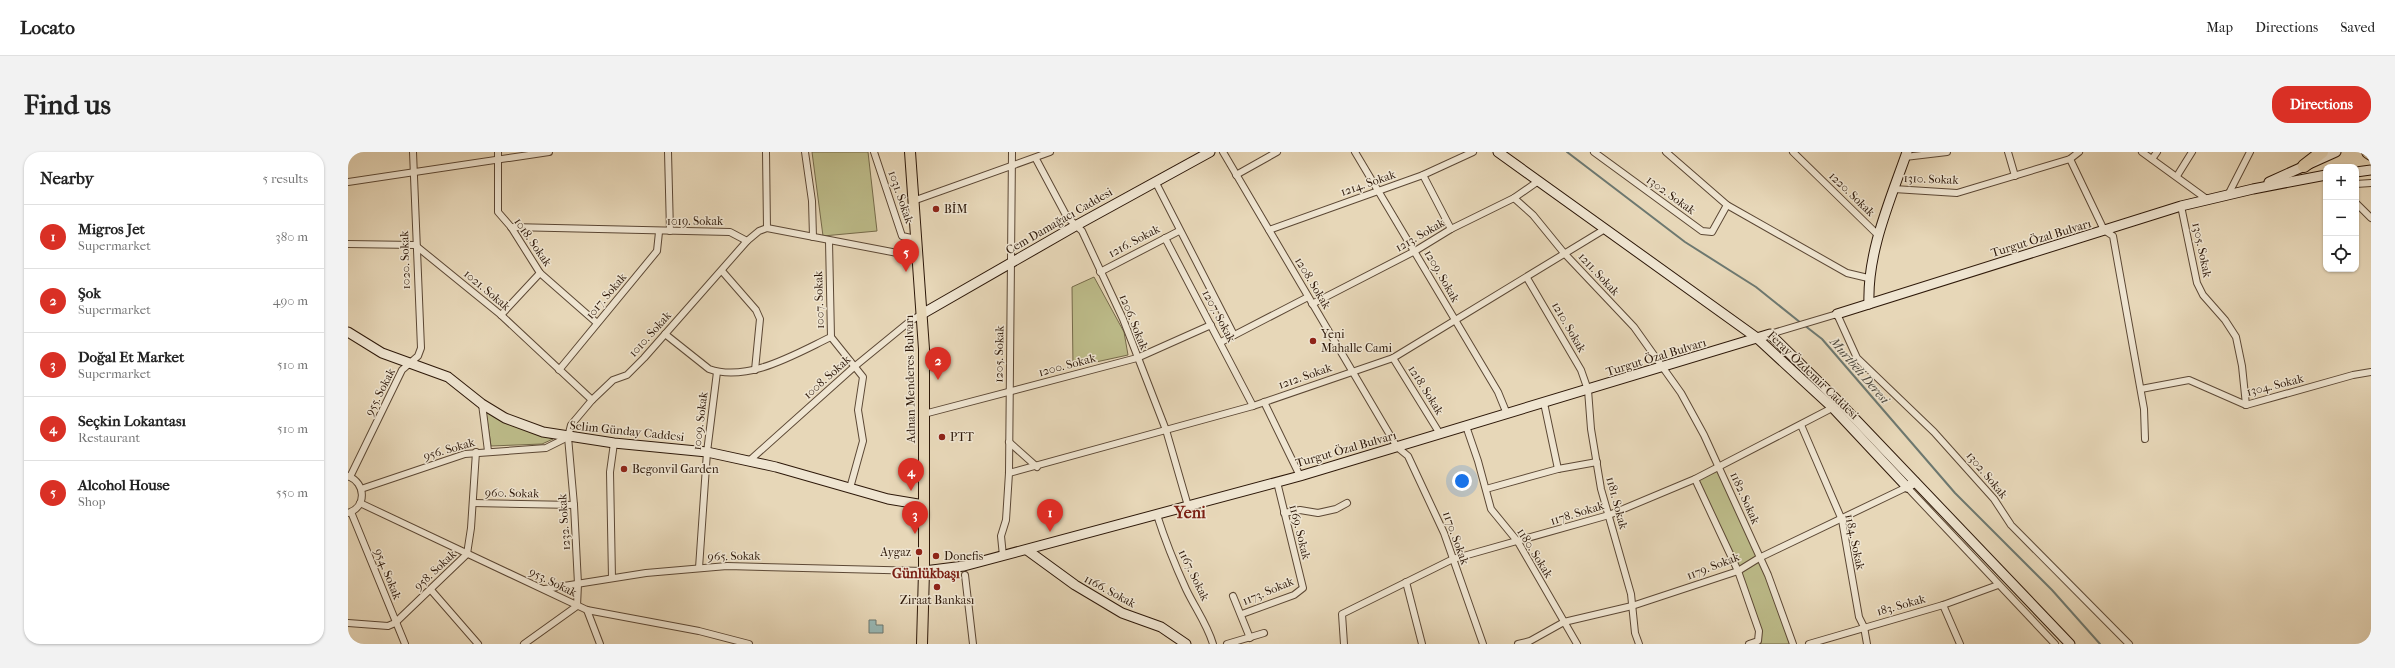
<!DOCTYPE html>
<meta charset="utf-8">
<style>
:root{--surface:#fff;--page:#f2f2f2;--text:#222;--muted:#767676;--line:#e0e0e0;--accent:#d93025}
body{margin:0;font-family:"IM FELL French Canon",serif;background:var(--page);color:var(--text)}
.controls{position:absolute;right:12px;top:12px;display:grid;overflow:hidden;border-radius:8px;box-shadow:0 1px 3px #0004}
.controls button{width:36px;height:36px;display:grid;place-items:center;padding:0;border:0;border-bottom:1px solid var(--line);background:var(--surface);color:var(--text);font:20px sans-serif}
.you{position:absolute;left:1114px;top:329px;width:14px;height:14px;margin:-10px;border:3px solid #fff;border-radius:50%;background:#1a73e8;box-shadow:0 0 0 6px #1a73e833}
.badge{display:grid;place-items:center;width:26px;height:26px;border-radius:50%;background:var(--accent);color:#fff;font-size:13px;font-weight:700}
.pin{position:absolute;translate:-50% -33px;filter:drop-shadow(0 1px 2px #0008)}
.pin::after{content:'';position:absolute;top:21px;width:14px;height:12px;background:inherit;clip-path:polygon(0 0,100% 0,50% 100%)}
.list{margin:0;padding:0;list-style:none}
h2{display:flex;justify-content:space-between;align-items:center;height:52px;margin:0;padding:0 16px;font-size:17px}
h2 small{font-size:13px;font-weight:400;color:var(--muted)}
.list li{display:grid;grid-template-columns:26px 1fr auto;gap:12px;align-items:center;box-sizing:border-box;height:64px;padding:0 16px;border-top:1px solid var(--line)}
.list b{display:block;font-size:15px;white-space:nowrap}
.list p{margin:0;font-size:13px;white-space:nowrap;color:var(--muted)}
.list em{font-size:13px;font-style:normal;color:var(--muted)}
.icon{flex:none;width:22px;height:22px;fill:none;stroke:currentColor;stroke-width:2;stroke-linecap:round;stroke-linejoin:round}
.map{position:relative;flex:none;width:2023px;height:492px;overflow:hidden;border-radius:16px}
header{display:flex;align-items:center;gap:24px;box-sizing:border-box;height:56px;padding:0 20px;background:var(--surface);border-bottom:1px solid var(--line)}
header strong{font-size:19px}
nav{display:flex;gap:22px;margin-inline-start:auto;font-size:14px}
.intro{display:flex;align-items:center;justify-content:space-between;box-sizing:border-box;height:96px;padding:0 24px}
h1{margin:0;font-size:28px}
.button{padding:10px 18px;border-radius:16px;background:var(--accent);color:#fff;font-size:14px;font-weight:700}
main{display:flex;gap:24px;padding:0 24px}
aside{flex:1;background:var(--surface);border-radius:16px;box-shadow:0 1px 3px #0004}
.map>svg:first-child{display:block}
.green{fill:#bdbc8a;stroke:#756a4a}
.water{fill:#98b8b5;stroke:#6d7870}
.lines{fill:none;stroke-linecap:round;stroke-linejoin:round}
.stream{stroke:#6d7870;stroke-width:2}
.street-casing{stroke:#5c4835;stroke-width:8}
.secondary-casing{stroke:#2d1809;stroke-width:11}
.primary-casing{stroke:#2d1809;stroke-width:12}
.highway-casing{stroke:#2d1809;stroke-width:14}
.street{stroke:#efe5d1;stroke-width:6}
.secondary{stroke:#efe5d1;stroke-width:9}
.primary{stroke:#e7d7b8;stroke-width:10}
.highway{stroke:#e7d7b8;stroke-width:12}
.poi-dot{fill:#8f2418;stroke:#efe5d1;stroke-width:1.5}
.labels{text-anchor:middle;stroke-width:3;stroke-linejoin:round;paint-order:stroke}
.street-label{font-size:12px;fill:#2d1809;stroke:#efe5d1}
.poi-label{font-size:12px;fill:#2d1809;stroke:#efe5d1;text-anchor:start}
.water-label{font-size:13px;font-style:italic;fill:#4d483d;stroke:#efe5d1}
.quarter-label{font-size:14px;font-weight:bold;fill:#7a1f14;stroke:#efe5d1}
.district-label{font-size:16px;font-weight:bold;fill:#7a1f14;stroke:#efe5d1}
</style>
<header>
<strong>Locato</strong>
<nav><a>Map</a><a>Directions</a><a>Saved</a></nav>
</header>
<div class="intro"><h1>Find us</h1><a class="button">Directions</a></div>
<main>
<aside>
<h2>Nearby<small>5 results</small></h2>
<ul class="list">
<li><span class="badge">1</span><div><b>Migros Jet</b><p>Supermarket</p></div><em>380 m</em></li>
<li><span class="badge">2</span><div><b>Şok</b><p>Supermarket</p></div><em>490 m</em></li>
<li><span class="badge">3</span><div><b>Doğal Et Market</b><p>Supermarket</p></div><em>510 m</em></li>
<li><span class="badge">4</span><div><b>Seçkin Lokantası</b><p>Restaurant</p></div><em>510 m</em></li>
<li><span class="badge">5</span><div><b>Alcohol House</b><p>Shop</p></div><em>550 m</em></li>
</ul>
</aside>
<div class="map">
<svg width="2023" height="492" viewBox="0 0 2023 492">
<rect width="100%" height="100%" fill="#e7d7b8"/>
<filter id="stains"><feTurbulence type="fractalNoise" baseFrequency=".005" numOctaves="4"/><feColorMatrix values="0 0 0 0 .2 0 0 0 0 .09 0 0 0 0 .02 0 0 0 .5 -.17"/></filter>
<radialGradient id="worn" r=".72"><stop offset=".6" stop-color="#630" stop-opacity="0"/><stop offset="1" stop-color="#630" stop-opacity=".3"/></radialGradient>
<g class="green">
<polygon points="464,0 520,0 529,79 475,84"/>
<polygon points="746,125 776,180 780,203 725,215 724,135"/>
<polygon points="138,260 156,270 205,287 194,292 143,294"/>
<polygon points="1371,316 1411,406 1445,492 1401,492 1412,485 1390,419 1347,327"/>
</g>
<polygon class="water" points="521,468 528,468 528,473 535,473 535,481 521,481"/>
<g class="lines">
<g class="stream">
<polyline points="1219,0 1337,90 1408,135 1453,171"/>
<polyline points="1456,173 1474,187 1607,341 1704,438 1752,492"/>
</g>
<g class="street-casing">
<g id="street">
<polyline points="150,0 150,60 163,75 192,121 249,171"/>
<polyline points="320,0 322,79"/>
<polyline points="418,0 419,76"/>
<polyline points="457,0 464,49 465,85"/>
<polyline points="526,0 554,84 568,87"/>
<polyline points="875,0 1049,295 1060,304 1096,381 1135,492"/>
<polyline points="1007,0 1150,240 1159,262"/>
<polyline points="1246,0 1354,79 1364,80 1379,53"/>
<polyline points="1318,0 1379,53 1499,121 1520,126"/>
<polyline points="1445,0 1531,84"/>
<polyline points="1660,0 1667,24"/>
<polyline points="1794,0 1860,48"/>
<polyline points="1557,5 1599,0"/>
<polyline points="688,7 719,65 734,79 775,167 818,278 840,354"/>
<polyline points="1722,7 1756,78 1765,84 1796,257 1797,287"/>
<polyline points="1804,7 1809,0"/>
<polyline points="888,23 929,0"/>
<polyline points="1075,23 1103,77"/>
<polyline points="1829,24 1844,0"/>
<polyline points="807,29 886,183"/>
<polyline points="0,30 201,0"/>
<polyline points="2008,32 2023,31"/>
<polyline points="1546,37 1609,41 1722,7 1731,0"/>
<polyline points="1880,43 1902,0"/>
<polyline points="1166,46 1185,63 1216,101 1286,175 1333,241 1356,283 1420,423 1445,492"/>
<polyline points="565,49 702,0"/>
<polyline points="2008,51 2023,66"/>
<polyline points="1833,54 1849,131 1855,143 1877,168 1888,185 1894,214 1898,253"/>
<polyline points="163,75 382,80 399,89 411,79 419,76 570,105"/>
<polyline points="921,78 1075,23 1125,0"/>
<polyline points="817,86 905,254"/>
<polyline points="481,89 483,185 515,225 510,258 515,289 502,336"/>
<polyline points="0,92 67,93 153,163 244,248"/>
<polyline points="374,119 408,158 412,167 407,218"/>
<polyline points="752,120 831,79"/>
<polyline points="1179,126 1233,218 1240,238 1243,277 1253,337 1283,442 1287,481 1291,492"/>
<polyline points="964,152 1067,99 1103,77 1166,46 1189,30"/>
<polyline points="153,163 192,121"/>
<path d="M317 182 361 217C400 231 449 201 483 185"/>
<polyline points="1422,182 1489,162 1509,206 1586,280 1646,347 1663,373 1781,492"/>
<polyline points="873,190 960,145"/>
<polyline points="1045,206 1092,282"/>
<polyline points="211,218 309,99 311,80"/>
<polyline points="1793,237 1841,228 1898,253 2005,223 2023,220"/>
<polyline points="916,250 952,324"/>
<polyline points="1196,251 1210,317"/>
<polyline points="134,252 140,299"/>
<polyline points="576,262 789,206 863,173"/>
<polyline points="1453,273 1494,368 1511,465 1516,475 1519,492"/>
<polyline points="1118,274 1130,309 1143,357 1170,390 1229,492"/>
<polyline points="661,290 689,315"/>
<polyline points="401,309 506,215 561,170 574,162"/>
<polyline points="661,321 905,254 1045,206 1257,77"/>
<path d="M0 324C18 331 19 355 0 361"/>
<polyline points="2,325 54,218 70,204 73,196 65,0"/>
<polyline points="1347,327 1390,419 1411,479 1410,489 1401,492"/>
<polyline points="13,337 117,302 198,296 220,285"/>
<polyline points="1138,337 1210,317 1249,310"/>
<polyline points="12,351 239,458 351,479 401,492"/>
<polyline points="125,351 226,353"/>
<polyline points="3,360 57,492"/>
<polyline points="936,361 952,358 970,361 988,357 999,351"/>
<path d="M809 363C817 388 827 413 838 437 847 456 859 472 865 492"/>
<polyline points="655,404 653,384 658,368 661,321 664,0"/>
<polyline points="351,416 359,300 369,220"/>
<polyline points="617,423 625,492"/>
<polyline points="264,426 262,320 266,291"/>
<polyline points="1058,430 1074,492"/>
<polyline points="197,437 298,421 379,414 576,419"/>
<polyline points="83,438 130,492"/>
<polyline points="885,444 902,486"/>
<polyline points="1595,453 1612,492"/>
<polyline points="239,458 252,492"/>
<polyline points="894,462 946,443 955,436 929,330"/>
<polyline points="0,471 40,474 47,471 119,402 123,376 128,300"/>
<polyline points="176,492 229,454 230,432 226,353 220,285 223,273 244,248 265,228 279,223 296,206 399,89"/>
<polyline points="879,492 916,481"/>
<polyline points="996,492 994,462 1105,407 1261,363 1347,327 1486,255"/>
<polyline points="1170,492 1182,489 1216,470 1284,454 1390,419 1411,406 1559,335 1707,492"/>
<polyline points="1461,492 1595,453 1650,433"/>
</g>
</g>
<g class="secondary-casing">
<g id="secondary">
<polyline points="1150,0 1409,186 1485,256 1559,335 1567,330"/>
<polyline points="2008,20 2023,18"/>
<polyline points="1921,30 1988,0"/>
<path d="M1521 152C1519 100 1542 49 1559 0"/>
<polyline points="574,162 729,73 862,0"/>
<polyline points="1489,162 1833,54 1905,37 1978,23"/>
<polyline points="0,180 34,201 100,225 134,252 157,266 195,280 266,291 359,300 428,315 540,347 576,353"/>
<polyline points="679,398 727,433 774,461 813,475 838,492"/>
<polyline points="576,419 616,414 952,324 1422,182 1491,250 1722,492"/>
</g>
</g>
<g class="primary-casing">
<polyline id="primary" points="562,0 576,197 576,419 574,492"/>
</g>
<g class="highway-casing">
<g id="highway">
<polyline points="2020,0 2023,2"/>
<polyline points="1956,14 1974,0"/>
</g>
</g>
<use href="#street" class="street"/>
<use href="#secondary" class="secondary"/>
<use href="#primary" class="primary"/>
<use href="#highway" class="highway"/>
</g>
<g class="poi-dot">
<circle cx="588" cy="57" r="4"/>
<circle cx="965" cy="189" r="4"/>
<circle cx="594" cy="285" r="4"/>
<circle cx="276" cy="317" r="4"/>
<circle cx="571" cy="400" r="4"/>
<circle cx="588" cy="404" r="4"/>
<circle cx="589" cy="435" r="4"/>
</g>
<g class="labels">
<g class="street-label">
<text transform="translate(1583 27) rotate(2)" y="4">1310. Sokak</text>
<text transform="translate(1020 31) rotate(-19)" y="4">1214. Sokak</text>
<text transform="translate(1504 42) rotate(44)" y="4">1220. Sokak</text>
<text transform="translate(1323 43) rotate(36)" y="4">1302. Sokak</text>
<text transform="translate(553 45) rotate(71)" y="4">1031. Sokak</text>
<text x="347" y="73">1019. Sokak</text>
<text transform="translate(711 69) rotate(-30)" y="4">Cem Damağacı Caddesi</text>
<text transform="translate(1072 83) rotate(-30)" y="4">1213. Sokak</text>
<text transform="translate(1693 86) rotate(-17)" y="4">Turgut Özal Bulvarı</text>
<text transform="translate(786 89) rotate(-28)" y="4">1216. Sokak</text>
<text transform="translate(185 90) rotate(55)" y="4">1018. Sokak</text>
<text transform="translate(1854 98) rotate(78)" y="4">1305. Sokak</text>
<text transform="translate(57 108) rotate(-92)" y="4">1020. Sokak</text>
<text transform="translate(1251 122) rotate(47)" y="4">1211. Sokak</text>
<text transform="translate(1094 124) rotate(60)" y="4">1209. Sokak</text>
<text transform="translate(965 131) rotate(59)" y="4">1208. Sokak</text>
<text transform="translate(139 138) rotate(40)" y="4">1021. Sokak</text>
<text transform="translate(258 144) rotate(-50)" y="4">1017. Sokak</text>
<text transform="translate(471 148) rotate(-92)" y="4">1007. Sokak</text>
<text transform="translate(871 164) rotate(62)" y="4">1207. Sokak</text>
<text transform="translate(786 170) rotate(68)" y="4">1206. Sokak</text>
<text transform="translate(1221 175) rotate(60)" y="4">1210. Sokak</text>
<text transform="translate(302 182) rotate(-48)" y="4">1010. Sokak</text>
<text transform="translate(651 202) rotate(-89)" y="4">1205. Sokak</text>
<text transform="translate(1308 205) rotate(-17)" y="4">Turgut Özal Bulvarı</text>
<text transform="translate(719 213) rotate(-15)" y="4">1200. Sokak</text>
<text transform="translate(1465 223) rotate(44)" y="4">Feray Özdemir Caddesi</text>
<text transform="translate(957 224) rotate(-19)" y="4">1212. Sokak</text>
<text transform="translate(479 225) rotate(-42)" y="4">1008. Sokak</text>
<text transform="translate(562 227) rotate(-91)" y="4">Adnan Menderes Bulvarı</text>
<text transform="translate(1927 233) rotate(-14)" y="4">1304. Sokak</text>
<text transform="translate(1078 238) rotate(58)" y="4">1218. Sokak</text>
<text transform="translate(32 240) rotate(-63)" y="4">955. Sokak</text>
<text transform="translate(352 269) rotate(-83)" y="4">1009. Sokak</text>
<text transform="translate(279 279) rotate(6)" y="4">Selim Günday Caddesi</text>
<text transform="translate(101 297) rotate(-16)" y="4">956. Sokak</text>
<text transform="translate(998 297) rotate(-16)" y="4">Turgut Özal Bulvarı</text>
<text transform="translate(1639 323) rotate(50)" y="4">1302. Sokak</text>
<text transform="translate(164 341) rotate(1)" y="4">960. Sokak</text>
<text transform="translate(1397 346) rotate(66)" y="4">1182. Sokak</text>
<text transform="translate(1269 351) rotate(75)" y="4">1181. Sokak</text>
<text transform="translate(1229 361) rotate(-17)" y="4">1178. Sokak</text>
<text transform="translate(216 370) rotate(-94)" y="4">1232. Sokak</text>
<text transform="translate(952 380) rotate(76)" y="4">1169. Sokak</text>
<text transform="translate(1108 386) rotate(70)" y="4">1170. Sokak</text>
<text transform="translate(1507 390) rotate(78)" y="4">1184. Sokak</text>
<text transform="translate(1187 401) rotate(58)" y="4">1180. Sokak</text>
<text transform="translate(386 404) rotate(-1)" y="4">965. Sokak</text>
<text transform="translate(1365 414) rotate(-21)" y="4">1179. Sokak</text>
<text transform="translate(87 418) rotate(-43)" y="4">958. Sokak</text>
<text transform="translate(40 422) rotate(68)" y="4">954. Sokak</text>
<text transform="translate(846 423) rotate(64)" y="4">1167. Sokak</text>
<text transform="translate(205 430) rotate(26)" y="4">953. Sokak</text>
<text transform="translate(762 439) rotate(28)" y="4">1166. Sokak</text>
<text transform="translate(920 439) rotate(-23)" y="4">1173. Sokak</text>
<text transform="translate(1553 453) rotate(-16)" y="4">183. Sokak</text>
</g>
<g class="poi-label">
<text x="596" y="61">BİM</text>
<text x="973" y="186">Yeni<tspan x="973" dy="14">Mahalle Cami</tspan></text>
<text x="602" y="289">PTT</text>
<text x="284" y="321">Begonvil Garden</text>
<text x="563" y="404" text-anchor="end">Aygaz</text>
<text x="596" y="408">Donefis</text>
<text x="589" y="452" text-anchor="middle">Ziraat Bankası</text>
</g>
<g class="water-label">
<text transform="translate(1512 218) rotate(49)" y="5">Murtbeli Deresi</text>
</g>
<g class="quarter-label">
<text x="578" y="426">Günlükbaşı</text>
</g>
<g class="district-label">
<text x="842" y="366">Yeni</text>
</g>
</g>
<rect width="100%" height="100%" filter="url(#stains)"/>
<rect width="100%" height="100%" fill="url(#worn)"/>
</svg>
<div class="controls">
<button>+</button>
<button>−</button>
<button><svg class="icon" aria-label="locate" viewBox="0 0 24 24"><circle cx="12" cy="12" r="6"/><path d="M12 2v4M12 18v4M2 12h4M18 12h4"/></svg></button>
</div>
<div class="you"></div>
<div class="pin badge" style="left:702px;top:380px">1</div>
<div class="pin badge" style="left:590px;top:228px">2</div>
<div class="pin badge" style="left:567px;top:382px">3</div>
<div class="pin badge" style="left:563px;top:339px">4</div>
<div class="pin badge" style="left:558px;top:120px">5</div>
</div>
</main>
